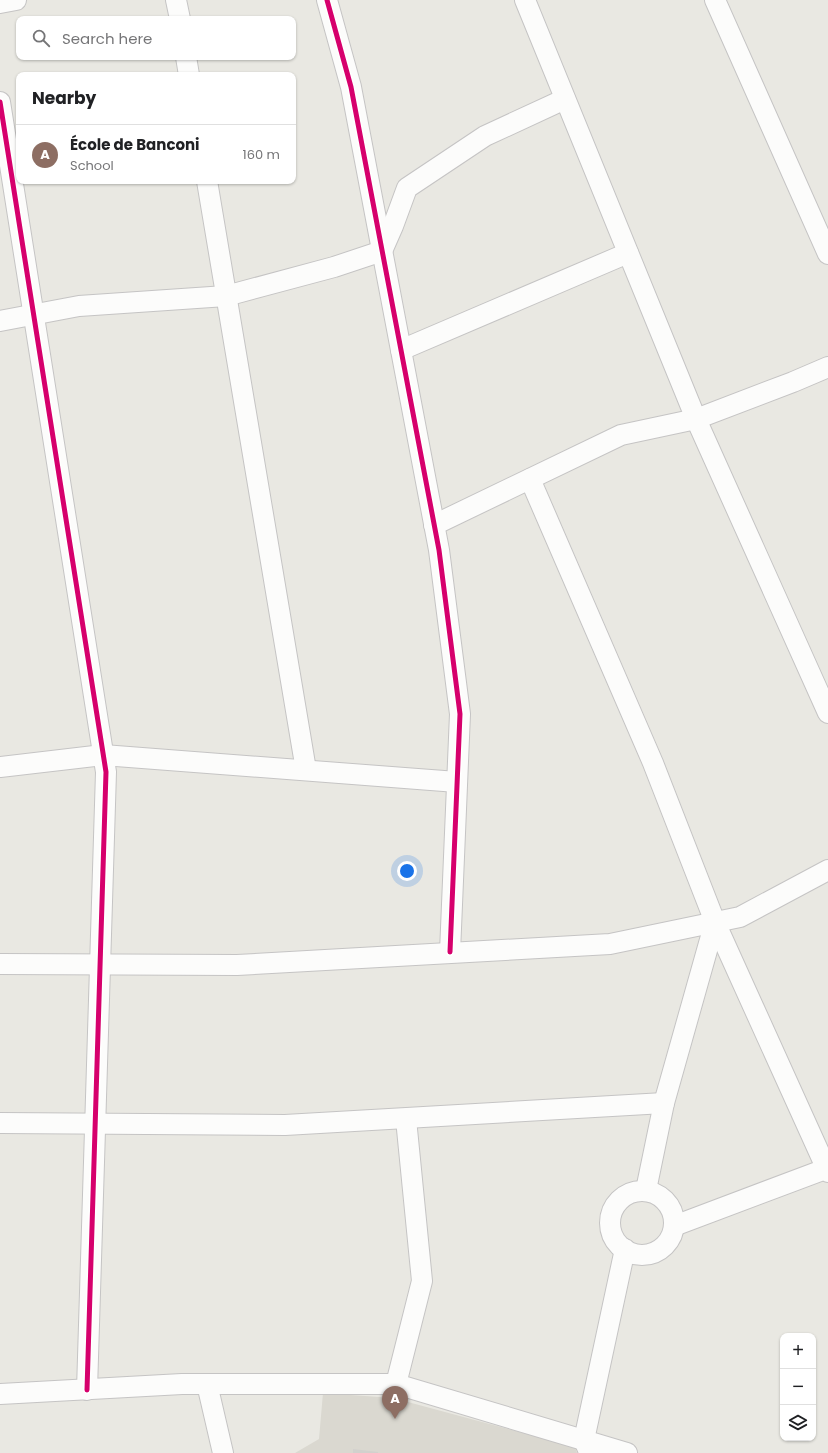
<!DOCTYPE html>
<html lang="en">
<head>
<meta charset="utf-8">
<style>
	:root { --surface:#fff; --page:#f6f6f6; --text:#202124; --muted:#757577; --line:#e0e0e0; --accent:#8b8c8e }
	body { margin:0; font-family:Poppins,sans-serif; background:var(--page); color:var(--text) }
	.controls { position:absolute; right:12px; bottom:12px; display:grid; overflow:hidden; border-radius:8px; box-shadow:0 1px 3px #0004 }
	.controls button { width:36px; height:36px; display:grid; place-items:center; padding:0; border:0; border-bottom:1px solid var(--line); background:var(--surface); color:var(--text); font:20px sans-serif }
	.you { position:absolute; left:407px; top:871px; width:14px; height:14px; margin:-10px; border:3px solid #fff; border-radius:50%; background:#1a73e8; box-shadow:0 0 0 6px #1a73e833 }
	.badge { display:grid; place-items:center; width:26px; height:26px; border-radius:50%; background:var(--accent); color:#fff; font-size:13px; font-weight:700 }
	.pin { position:absolute; translate:-50% -33px; filter:drop-shadow(0 1px 2px #0008) }
	.pin::after { content:''; position:absolute; top:21px; width:14px; height:12px; background:inherit; clip-path:polygon(0 0,100% 0,50% 100%) }
	.list { margin:0; padding:0; list-style:none }
	h2 { display:flex; justify-content:space-between; align-items:center; height:52px; margin:0; padding:0 16px; font-size:17px }
	h2 small { font-size:13px; font-weight:400; color:var(--muted) }
	.list li { display:grid; grid-template-columns:26px 1fr auto; gap:12px; align-items:center; box-sizing:border-box; height:60px; padding:0 16px; border-top:1px solid var(--line) }
	.list b { display:block; font-size:15px; white-space:nowrap }
	.list p { margin:0; font-size:13px; white-space:nowrap; color:var(--muted) }
	.list em { font-size:13px; font-style:normal; color:var(--muted) }
	.icon { flex:none; width:22px; height:22px; fill:none; stroke:currentColor; stroke-width:2; stroke-linecap:round; stroke-linejoin:round }
	.map { position:relative; flex:none; width:828px; height:1453px; overflow:hidden }
	.search { position:absolute; background:var(--surface); box-shadow:0 1px 3px #0004; left:16px; top:16px; width:280px; height:44px; display:flex; align-items:center; gap:10px; box-sizing:border-box; padding:0 14px; border-radius:8px; color:var(--muted); font-size:15px }
	.panel { position:absolute; background:var(--surface); box-shadow:0 1px 3px #0004; left:16px; top:72px; width:280px; height:112px; border-radius:8px }
	.map>svg:first-child { display:block }
	.education { fill:#dad8d0 }
	.building { fill:#d2d1cd }
	.lines { fill:none; stroke-linecap:round; stroke-linejoin:round }
	.minor-casing { stroke:#c5c4c4; stroke-width:22 }
	.minor { stroke:#fcfcfb; stroke-width:20 }
	.cycleway-casing { stroke:#fff; stroke-width:8 }
	.cycleway { stroke:#d6006c; stroke-width:5 }
</style>
</head>
<body>
<div class="map">
<svg width="828" height="1453" viewBox="0 0 828 1453">
	<rect width="100%" height="100%" fill="#e9e8e2"/>
	<path class="education" d="M 323,1393 L 393,1398 L 575,1447 L 577,1453 L 295,1453 L 319,1439 Z"/>
	<path class="building" d="M 353,1449 L 378,1452 L 378,1453 L 353,1453 Z"/>
	<g class="lines">
		<g class="minor-casing">
			<g id="minor">
				<path d="M 176,0 L 180,19"/>
				<path d="M 327,0 L 351,87 L 439,550 L 460,714 L 450,952"/>
				<path d="M 525,0 L 696,419 L 828,713"/>
				<path d="M 715,0 L 828,254"/>
				<path d="M 0,3 L 16,0"/>
				<path d="M 186,57 L 189,75"/>
				<path d="M 0,102 L 106,772 L 87,1390"/>
				<path d="M 207,181 L 306,770"/>
				<path d="M 0,321 L 79,306 L 226,296 L 334,267 L 382,251 L 393,226 L 407,188 L 485,136 L 565,99"/>
				<path d="M 401,350 L 628,253"/>
				<path d="M 530,479 L 653,763 L 715,922 L 664,1103 L 646,1190"/>
				<path d="M 434,525 L 621,435 L 696,419 L 793,382 L 828,367"/>
				<path d="M 0,767 L 103,755 L 457,782"/>
				<path d="M 715,922 L 828,1172"/>
				<path d="M 0,964 L 237,965 L 610,944 L 740,917 L 828,870"/>
				<path d="M 0,1123 L 285,1125 L 664,1103"/>
				<circle cx="642" cy="1223" r="32"/>
				<path d="M 674,1226 L 828,1168"/>
				<path d="M 207,1384 L 223,1453"/>
				<path d="M 396,1384 L 422,1281 L 406,1119"/>
				<path d="M 0,1394 L 182,1384 L 396,1384 L 627,1453"/>
				<path d="M 589,1452 L 584,1440 L 625,1249"/>
			</g>
		</g>
		<use href="#minor" class="minor"/>
		<g class="cycleway-casing">
			<g id="cycleway">
				<path d="M 327,0 L 351,87 L 439,550 L 460,714 L 450,952"/>
				<path d="M 0,102 L 106,772 L 87,1390"/>
			</g>
		</g>
		<use href="#cycleway" class="cycleway"/>
	</g>
</svg>
<div class="controls">
<button>+</button>
<button>−</button>
<button><svg class="icon" aria-label="layers" viewBox="0 0 24 24"><path d="M12 4l9 5-9 5-9-5zM3 14l9 5 9-5"/></svg></button>
</div>
<div class="you"></div>
<div class="pin badge" style="left:395px;top:1419px;background:#8d6e63">A</div>
<div class="search"><svg class="icon" aria-label="search" viewBox="0 0 24 24"><circle cx="10" cy="10" r="6"/><path d="M15 15l6 6"/></svg>Search here</div>
<section class="panel">
<h2>Nearby<small></small></h2>
<ul class="list">
<li><span class="badge" style="background:#8d6e63">A</span><div><b>École de Banconi</b><p>School</p></div><em>160 m</em></li>
</ul>
</section>
</div>
</body>
</html>
